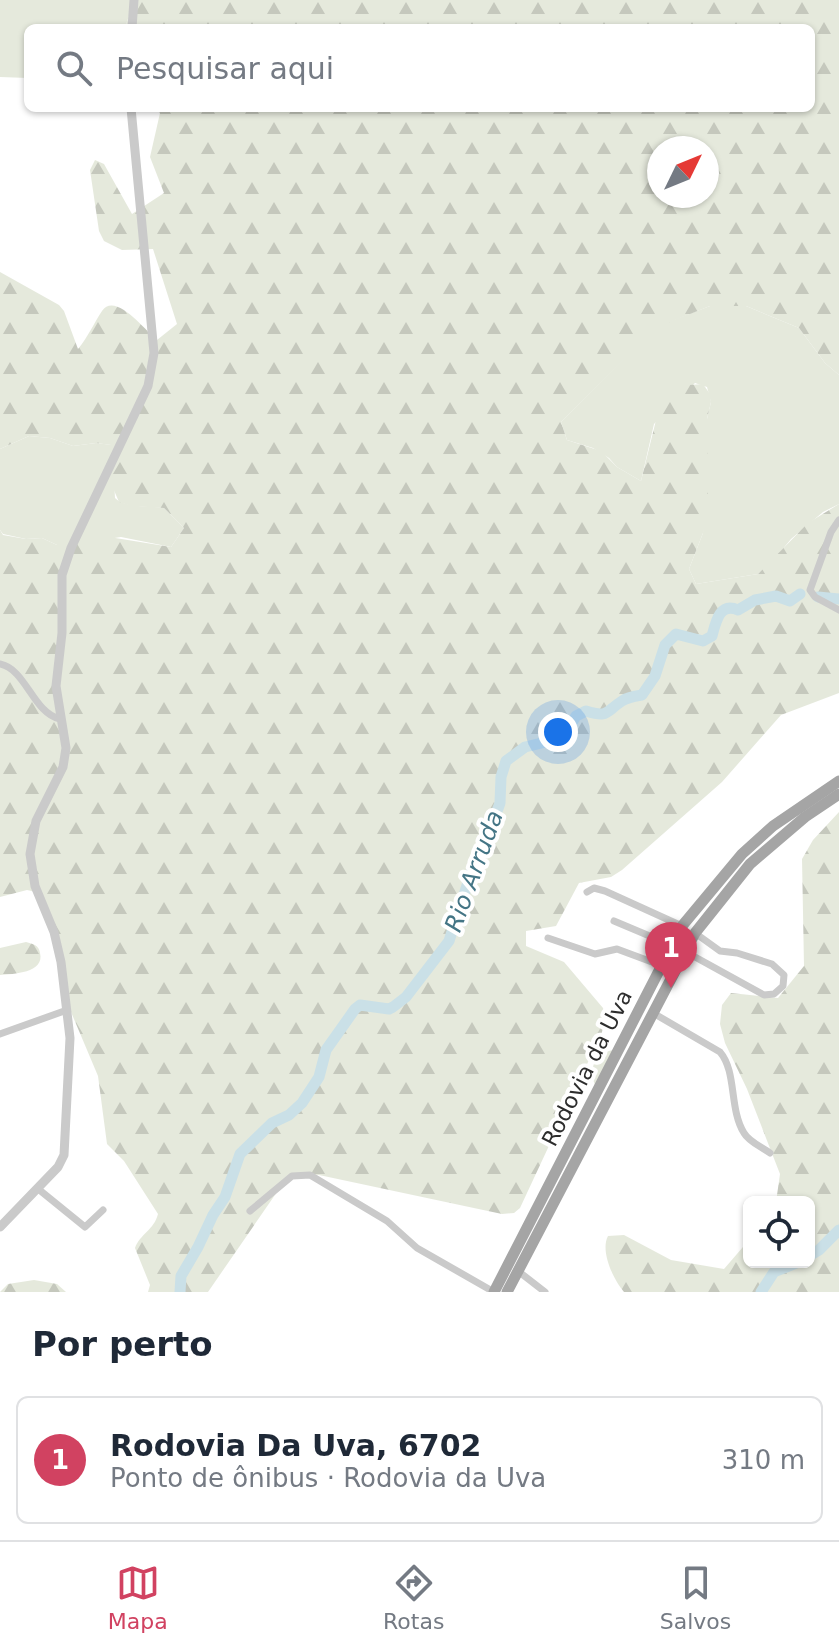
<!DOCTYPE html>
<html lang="pt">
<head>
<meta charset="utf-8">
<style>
	:root { --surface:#fff; --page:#f6f6f7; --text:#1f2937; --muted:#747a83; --line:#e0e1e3; --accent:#d14261 }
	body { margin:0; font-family:"DejaVu Sans",sans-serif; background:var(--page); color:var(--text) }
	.controls { position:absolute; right:24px; bottom:24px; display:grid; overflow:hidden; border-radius:12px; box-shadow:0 2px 6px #0004 }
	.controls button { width:72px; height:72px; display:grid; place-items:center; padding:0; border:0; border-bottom:2px solid var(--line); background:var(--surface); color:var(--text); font:40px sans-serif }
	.compass { position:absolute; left:647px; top:136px; width:72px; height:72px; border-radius:50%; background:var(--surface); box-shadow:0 2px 6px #0004; rotate:47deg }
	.you { position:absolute; left:558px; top:732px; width:28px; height:28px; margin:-20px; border:6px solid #fff; border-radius:50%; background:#1a73e8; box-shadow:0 0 0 12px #1a73e833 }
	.badge { display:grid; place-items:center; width:52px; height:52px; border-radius:50%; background:var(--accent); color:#fff; font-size:26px; font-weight:700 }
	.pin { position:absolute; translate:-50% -66px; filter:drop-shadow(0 2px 4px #0008) }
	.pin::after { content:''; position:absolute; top:42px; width:28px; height:24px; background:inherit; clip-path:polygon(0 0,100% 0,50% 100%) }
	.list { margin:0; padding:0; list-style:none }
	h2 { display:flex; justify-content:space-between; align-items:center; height:104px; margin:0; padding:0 32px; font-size:34px }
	h2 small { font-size:26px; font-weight:400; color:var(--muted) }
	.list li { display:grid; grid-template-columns:52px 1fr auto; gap:24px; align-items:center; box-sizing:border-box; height:128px; margin:0 16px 16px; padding:0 16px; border:2px solid var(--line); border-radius:12px }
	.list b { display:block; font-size:30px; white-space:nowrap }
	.list p { margin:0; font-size:26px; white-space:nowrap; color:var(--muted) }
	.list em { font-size:26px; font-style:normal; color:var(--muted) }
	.icon { flex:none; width:44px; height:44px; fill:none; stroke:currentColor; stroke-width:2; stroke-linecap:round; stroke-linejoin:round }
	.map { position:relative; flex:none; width:839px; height:1292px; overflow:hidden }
	.search { position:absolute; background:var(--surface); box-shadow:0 2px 6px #0004; left:24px; right:24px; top:24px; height:88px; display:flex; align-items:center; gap:20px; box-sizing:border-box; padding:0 28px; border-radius:12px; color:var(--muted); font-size:30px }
	.sheet { height:248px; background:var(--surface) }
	nav { display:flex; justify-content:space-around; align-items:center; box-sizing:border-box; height:112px; border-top:2px solid var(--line); background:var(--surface); font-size:22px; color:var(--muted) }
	nav a { display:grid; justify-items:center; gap:4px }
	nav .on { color:var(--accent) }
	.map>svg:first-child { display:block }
	.green { fill:#e5e9dc }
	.forest { fill:url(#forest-firs); fill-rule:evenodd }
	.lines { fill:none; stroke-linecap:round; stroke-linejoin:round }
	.river { stroke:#cae0e7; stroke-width:11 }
	.minor { stroke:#cacaca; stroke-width:7 }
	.tertiary { stroke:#cacaca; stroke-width:9 }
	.primary { stroke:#a5a5a5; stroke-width:11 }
	.labels { text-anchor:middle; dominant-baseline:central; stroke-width:8; stroke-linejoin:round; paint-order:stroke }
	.street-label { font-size:22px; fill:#2d2d2d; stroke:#fff }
	.water-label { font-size:24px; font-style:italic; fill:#447585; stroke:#fff }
</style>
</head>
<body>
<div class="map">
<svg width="839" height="1292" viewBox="0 0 839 1292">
	<defs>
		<pattern id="forest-firs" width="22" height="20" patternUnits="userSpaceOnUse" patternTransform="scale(2)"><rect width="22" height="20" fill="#e5e9dc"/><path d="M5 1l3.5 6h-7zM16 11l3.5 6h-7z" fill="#c5c8bd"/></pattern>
	</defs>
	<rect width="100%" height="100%" fill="#fff"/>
	<g class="green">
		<path d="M 0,0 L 134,0 L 125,28 L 28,28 L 28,78 L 0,77 Z"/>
		<path d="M 710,306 L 746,306 L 799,328 L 825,363 L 839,375 L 839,504 L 823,512 L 791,539 L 773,561 L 758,574 L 696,584 L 689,569 L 703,533 L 707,419 L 711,402 L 707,387 L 695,383 L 654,424 L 641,481 L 617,467 L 609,458 L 593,448 L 567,440 L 561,422 L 655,327 Z"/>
		<path d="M 29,436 L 50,438 L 73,446 L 96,443 L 112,445 L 115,498 C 127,509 148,505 164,508 L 184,528 L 171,547 L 121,537 L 69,545 L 57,545 L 42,538 L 26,539 L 3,534 L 0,530 L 0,449 Z"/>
		<path d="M 613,1050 L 595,1085 C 588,1068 595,1053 613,1050 Z"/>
	</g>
	<g class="forest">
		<path d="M 134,0 L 839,0 L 839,375 L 825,363 L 799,328 L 746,306 L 710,306 L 655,328 L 561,422 L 567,440 L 601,451 L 617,467 L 641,481 L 657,416 L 673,396 L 689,385 L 703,384 L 710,394 L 711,402 L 707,419 L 708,512 L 703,533 L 689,569 L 696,584 L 758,574 L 808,523 L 839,504 L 839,693 L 781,715 L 722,782 L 622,870 L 611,877 L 579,883 L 556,926 L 526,931 L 526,946 L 564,962 L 603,1008 L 605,1016 L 602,1032 L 520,1208 L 514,1213 L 502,1214 L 319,1175 L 297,1174 L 277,1192 L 208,1292 L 148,1292 L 150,1285 L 135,1248 C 140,1234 154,1230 158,1214 L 124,1161 L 107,1144 L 98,1076 L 71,1012 L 59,946 L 36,892 L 27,890 L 0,897 L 0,530 L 3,535 L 26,539 L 42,538 L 57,545 L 69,545 L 87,538 L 103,536 L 171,547 L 184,528 L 164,508 L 131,506 L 119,502 L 113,488 L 111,445 L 96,443 L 73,446 L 50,438 L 29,436 L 0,449 L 0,272 L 59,305 L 64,311 L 78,349 C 88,337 94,323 102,311 C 115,291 145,330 157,340 L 177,324 L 153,249 L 122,250 L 104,241 L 99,231 L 90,170 L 95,160 L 104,164 L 132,214 L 164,193 L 150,157 L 160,113 L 156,108 L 811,108 L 811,28 L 125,28 ZM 659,148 L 707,148 L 707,196 L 659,196 Z"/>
		<path d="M 839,812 L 839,1292 L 624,1292 C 613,1279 600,1251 608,1236 L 624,1235 L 671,1260 L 724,1269 L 749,1240 L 749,1262 L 809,1262 L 809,1202 L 776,1202 L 780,1174 L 747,1089 L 725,1043 L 720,1024 L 722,1005 L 731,993 L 778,998 L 804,966 L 802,859 L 813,840 Z"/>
		<path d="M 26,942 C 33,944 39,945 40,953 C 45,973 13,974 0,975 L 0,948 Z"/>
		<path d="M 34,1280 L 57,1284 L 66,1292 L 0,1292 L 8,1284 Z"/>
	</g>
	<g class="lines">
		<g class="river">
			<path d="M 818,597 L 839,599"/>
			<path d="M 809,1256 L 819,1250 L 839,1230"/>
			<path d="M 180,1292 L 181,1276 L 198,1247 L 213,1215 L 225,1197 L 240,1154 L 272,1123 L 289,1115 L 302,1103 L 319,1077 L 326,1050 L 355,1009 L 360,1005 L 389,1009 L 393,1007 L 406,997 L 449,941 L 475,861 L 486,841 L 500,803 L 501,777 L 506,761 L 525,747 L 550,741 L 566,732 L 576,716 L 586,711 C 609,718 605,712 622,701 C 628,697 636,696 642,695 L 655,676 L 665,645 L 676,634 L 703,641 L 712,636 C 716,621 720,602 738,610 L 755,600 L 776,596 L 790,601 L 800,594"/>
			<path d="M 761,1292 L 774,1272 L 799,1262"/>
		</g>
		<g class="minor">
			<path d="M 839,520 L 831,532 L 810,590 L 815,597 L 839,610"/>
			<path d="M 0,664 C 26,669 33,713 60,719"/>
			<path d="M 587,892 L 594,888 L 605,891 L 682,926"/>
			<path d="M 614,921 L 671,945"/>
			<path d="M 548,938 L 595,954 L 617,949 L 660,965"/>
			<path d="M 686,952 L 764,995 L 774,994 L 783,986 L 784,975 L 772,964 L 737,953 L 720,951 L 695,933"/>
			<path d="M 653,1013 L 720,1052 C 737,1072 729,1109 744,1133 C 749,1142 762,1147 770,1153"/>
			<path d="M 0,1034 L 67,1010"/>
			<path d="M 37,1188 L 85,1227 L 103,1210"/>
			<path d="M 250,1211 L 292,1176 L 310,1175 L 387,1221 L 417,1248 L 494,1292"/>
			<path d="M 518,1271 L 545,1292"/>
		</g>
		<g class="tertiary">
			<path d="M 132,28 L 134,0"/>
			<path d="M 0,1227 L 58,1167 L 64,1155 L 70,1038 L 61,962 L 54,932 L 35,886 L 30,854 L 36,821 L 63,767 L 66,748 L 56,686 L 62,633 L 62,575 L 71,548 L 148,386 L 154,353 L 131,108"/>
		</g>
		<g class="primary">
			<path d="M 494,1292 L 682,926 L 742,854 L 773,826 L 839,781"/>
			<path d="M 507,1292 L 695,933 L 750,864 L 805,817 L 839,794"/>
		</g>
	</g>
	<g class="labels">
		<g class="street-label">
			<text transform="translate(587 1068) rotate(-63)">Rodovia da Uva</text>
		</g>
		<g class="water-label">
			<text transform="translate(474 871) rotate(-70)">Rio Arruda</text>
		</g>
	</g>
</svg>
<div class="controls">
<button><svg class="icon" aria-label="locate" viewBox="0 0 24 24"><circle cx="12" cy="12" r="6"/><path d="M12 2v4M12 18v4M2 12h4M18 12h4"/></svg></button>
</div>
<svg class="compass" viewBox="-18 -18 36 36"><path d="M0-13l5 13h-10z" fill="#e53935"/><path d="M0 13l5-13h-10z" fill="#747a83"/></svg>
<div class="you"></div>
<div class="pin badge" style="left:671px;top:988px">1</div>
<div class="search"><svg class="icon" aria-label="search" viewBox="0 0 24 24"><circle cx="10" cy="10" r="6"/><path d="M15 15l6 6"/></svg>Pesquisar aqui</div>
</div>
<section class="sheet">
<h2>Por perto<small></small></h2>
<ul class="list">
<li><span class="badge">1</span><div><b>Rodovia Da Uva, 6702</b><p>Ponto de ônibus · Rodovia da Uva</p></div><em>310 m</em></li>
</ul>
</section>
<nav>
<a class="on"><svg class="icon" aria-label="map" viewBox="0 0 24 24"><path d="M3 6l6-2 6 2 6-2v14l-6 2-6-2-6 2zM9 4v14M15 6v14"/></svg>Mapa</a>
<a><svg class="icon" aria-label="directions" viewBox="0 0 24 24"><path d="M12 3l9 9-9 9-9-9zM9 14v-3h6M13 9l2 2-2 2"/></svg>Rotas</a>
<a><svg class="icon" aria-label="saved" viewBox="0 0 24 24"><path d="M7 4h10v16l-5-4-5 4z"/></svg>Salvos</a>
</nav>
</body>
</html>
